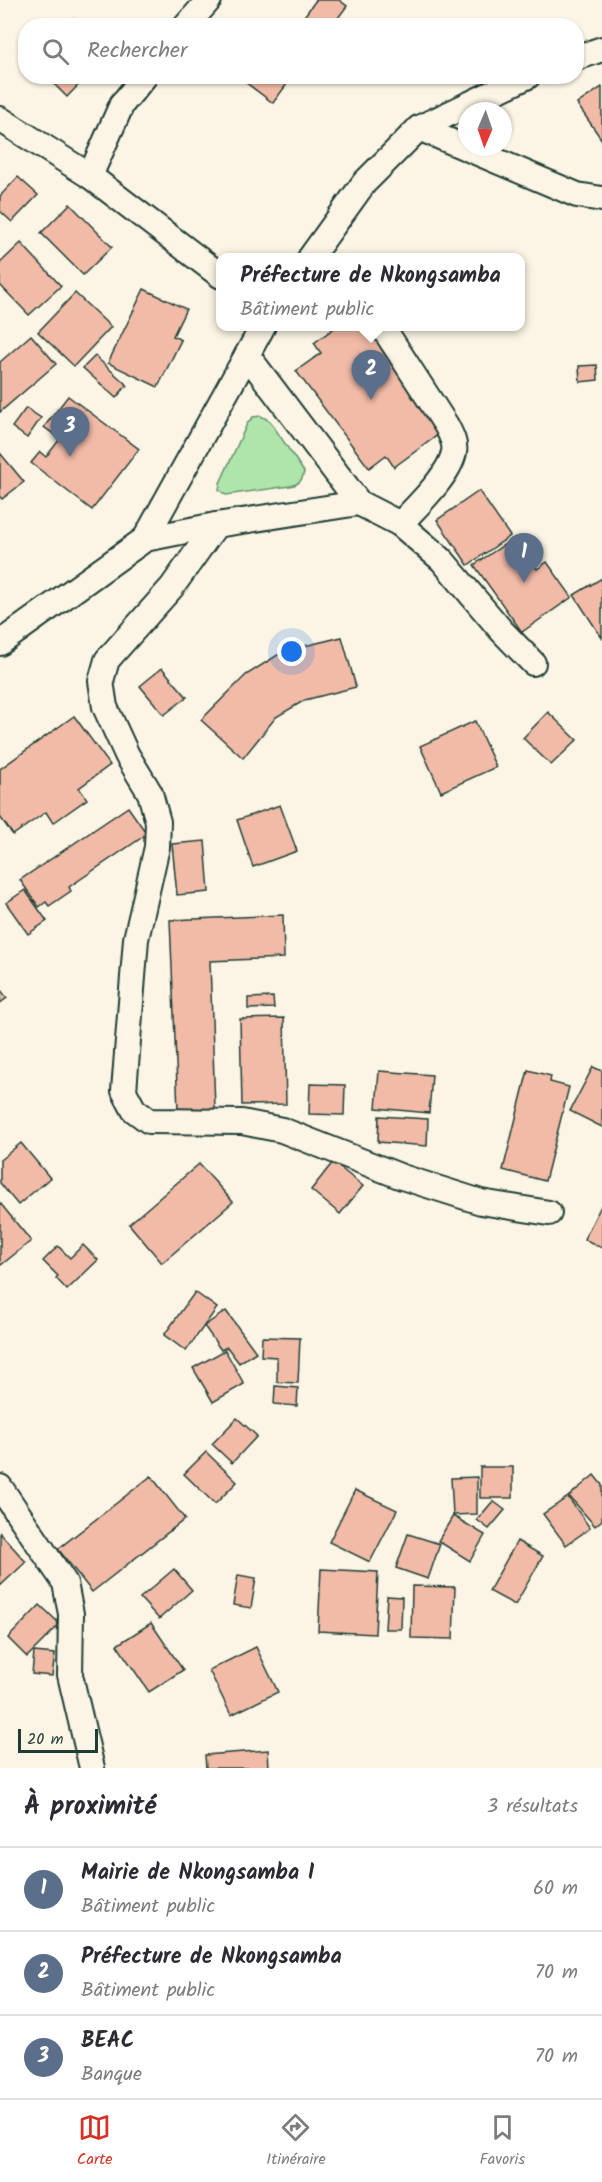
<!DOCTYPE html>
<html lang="fr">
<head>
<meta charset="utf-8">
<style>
	:root { --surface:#fff; --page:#f7f7f7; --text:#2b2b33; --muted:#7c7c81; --line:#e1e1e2; --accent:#d93025 }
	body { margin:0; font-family:Kalam,sans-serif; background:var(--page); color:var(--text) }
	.compass { position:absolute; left:458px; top:102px; width:54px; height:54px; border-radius:50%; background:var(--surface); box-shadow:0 2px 4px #0004; rotate:182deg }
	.scale { position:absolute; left:18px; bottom:15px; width:80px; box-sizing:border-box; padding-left:6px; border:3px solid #1f3d34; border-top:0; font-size:16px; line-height:21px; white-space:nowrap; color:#1f3d34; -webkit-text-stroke:4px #fcf5e5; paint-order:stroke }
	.you { position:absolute; left:292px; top:652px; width:21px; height:21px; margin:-15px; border:4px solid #fff; border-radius:50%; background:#1a73e8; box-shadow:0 0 0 9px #1a73e833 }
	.badge { display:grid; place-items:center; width:39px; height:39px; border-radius:50%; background:var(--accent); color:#fff; font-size:20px; font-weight:700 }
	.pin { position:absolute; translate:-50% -50px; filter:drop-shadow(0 2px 3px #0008) }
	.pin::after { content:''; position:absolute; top:32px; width:21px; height:18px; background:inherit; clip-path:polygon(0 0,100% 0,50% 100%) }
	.popup { position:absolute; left:216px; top:253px; width:309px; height:78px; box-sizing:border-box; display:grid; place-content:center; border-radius:12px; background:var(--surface); filter:drop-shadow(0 2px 4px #0005); font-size:20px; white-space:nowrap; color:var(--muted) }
	.popup b { font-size:22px; color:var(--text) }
	.popup::after { content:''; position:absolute; left:50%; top:100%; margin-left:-12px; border:12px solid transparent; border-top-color:var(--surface) }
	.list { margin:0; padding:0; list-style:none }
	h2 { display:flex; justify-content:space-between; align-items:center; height:78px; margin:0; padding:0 24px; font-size:26px }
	h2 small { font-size:20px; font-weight:400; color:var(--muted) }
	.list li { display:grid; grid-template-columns:39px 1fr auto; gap:18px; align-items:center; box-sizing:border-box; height:84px; padding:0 24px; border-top:2px solid var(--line) }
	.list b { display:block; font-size:22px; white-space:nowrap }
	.list p { margin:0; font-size:20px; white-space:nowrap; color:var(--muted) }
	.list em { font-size:20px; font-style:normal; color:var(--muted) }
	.icon { flex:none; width:33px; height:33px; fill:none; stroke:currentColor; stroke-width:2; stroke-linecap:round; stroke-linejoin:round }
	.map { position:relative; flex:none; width:602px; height:1768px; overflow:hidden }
	.search { position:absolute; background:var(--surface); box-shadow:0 2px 4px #0004; left:18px; right:18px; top:18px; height:66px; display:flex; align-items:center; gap:15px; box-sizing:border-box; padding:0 21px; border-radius:24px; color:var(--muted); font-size:22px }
	.sheet { height:330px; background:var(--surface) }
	nav { display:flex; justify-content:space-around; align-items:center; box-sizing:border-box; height:84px; border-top:2px solid var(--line); background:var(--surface); font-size:16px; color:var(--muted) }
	nav a { display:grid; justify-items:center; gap:3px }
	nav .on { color:var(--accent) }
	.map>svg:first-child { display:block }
	.green { fill:#ade5aa; stroke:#66916f; stroke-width:1.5 }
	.building { fill:#f2bba7; stroke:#1f3d34; stroke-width:1.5 }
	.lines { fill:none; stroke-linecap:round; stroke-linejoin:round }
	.minor-casing { stroke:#1f3d34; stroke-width:28 }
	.minor { stroke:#fcf5e5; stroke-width:24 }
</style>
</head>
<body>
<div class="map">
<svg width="602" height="1768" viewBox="0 0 602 1768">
	<rect width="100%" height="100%" fill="#fcf5e5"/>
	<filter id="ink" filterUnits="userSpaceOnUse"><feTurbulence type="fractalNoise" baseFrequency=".0167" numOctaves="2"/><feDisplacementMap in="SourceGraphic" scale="12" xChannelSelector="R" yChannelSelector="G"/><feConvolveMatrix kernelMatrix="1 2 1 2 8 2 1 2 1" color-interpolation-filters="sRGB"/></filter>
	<g filter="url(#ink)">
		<path class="green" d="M 261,416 L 270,421 L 304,472 C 302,481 299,484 290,486 L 226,495 L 219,490 L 220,483 L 247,424 L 253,417 Z"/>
		<g class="building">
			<path d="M 316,0 L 339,0 L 347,6 L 332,26 L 297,26 Z"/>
			<path d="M 73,18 L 81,26 L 65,26 Z"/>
			<path d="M 245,18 L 254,26 L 239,26 Z"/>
			<path d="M 46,76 L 87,76 L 67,97 Z"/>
			<path d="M 237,76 L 285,76 L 290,80 L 273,103 Z"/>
			<path d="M 602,87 L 602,140 L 577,104 Z"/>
			<path d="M 18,177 L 38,195 L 12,222 L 0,211 L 0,196 Z"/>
			<path d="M 70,204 L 112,247 L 83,275 L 41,233 Z"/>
			<path d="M 21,243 L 61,286 L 29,315 L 0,285 L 0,263 Z"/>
			<path d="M 144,289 L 186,309 L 173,336 L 181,340 L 158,387 L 108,363 Z"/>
			<path d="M 75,293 L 111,327 L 74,366 L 38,332 Z"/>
			<path d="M 337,326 L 369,326 L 446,429 L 394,467 L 386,455 L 369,468 L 296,371 L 321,353 L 314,343 Z"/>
			<path d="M 31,335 L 56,364 L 0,412 L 0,362 Z"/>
			<path d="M 95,356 L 127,385 L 116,398 L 83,368 Z"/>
			<path d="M 597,365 L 598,380 L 580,382 L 579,366 Z"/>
			<path d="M 68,396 L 139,449 L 92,510 L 31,463 L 40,452 L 46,457 L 60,439 L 44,427 Z"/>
			<path d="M 26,408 L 41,418 L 27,438 L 12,427 Z"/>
			<path d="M 0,453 L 24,482 L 2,499 L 0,497 Z"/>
			<path d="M 479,491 L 510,536 L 468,565 L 437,520 Z"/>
			<path d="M 514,538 L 537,569 L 547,562 L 572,597 L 522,632 L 474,565 Z"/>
			<path d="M 602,578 L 602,638 L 574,595 Z"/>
			<path d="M 342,637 L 356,687 L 305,700 L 276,717 L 243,758 L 201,720 L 246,675 L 284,651 Z"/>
			<path d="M 162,668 L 187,697 L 164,715 L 140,686 Z"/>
			<path d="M 548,712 L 577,740 L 551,765 L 523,738 Z"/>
			<path d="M 74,716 L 110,765 L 79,788 L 87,799 L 53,823 L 46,812 L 13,835 L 0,817 L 0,769 Z"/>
			<path d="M 475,721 L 496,767 L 441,792 L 420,746 Z"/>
			<path d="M 280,805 L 297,851 L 253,867 L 237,820 Z"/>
			<path d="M 128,807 L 147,834 L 69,887 L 71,891 L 49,906 L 46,902 L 39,907 L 20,880 Z"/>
			<path d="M 205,841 L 209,892 L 177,895 L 172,844 Z"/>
			<path d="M 25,890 L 47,921 L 28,934 L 6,903 Z"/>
			<path d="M 283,915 L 284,958 L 210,961 L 215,1109 L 178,1110 L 170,920 Z"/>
			<path d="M 0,989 L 7,998 L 0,1003 Z"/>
			<path d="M 273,997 L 274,1008 L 248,1009 L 248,998 Z"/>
			<path d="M 284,1018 L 286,1104 L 242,1105 L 240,1019 Z"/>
			<path d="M 593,1067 L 602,1071 L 602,1127 L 570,1111 Z"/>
			<path d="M 528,1070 L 551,1076 L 550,1082 L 569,1087 L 545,1181 L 503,1170 Z"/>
			<path d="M 379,1071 L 432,1075 L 429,1113 L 376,1108 Z"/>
			<path d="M 310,1084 L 345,1085 L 344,1115 L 309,1114 Z"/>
			<path d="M 379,1116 L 428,1119 L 427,1146 L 378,1142 Z"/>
			<path d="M 21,1143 L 50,1178 L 18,1205 L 0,1183 L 0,1160 Z"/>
			<path d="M 333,1162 L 363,1186 L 340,1214 L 311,1190 Z"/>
			<path d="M 199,1164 L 233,1202 L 162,1263 L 129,1224 Z"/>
			<path d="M 0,1203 L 31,1241 L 1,1265 L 0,1264 Z"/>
			<path d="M 602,1204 L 602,1248 L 584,1239 Z"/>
			<path d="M 83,1245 L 98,1260 L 67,1290 L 56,1278 L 58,1276 L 43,1261 L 58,1246 L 70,1258 Z"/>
			<path d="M 195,1292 L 217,1308 L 186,1351 L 164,1335 Z"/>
			<path d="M 226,1311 L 256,1352 L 239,1363 L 227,1347 L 221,1350 L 204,1326 Z"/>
			<path d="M 262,1337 L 300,1338 L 298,1383 L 277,1382 L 277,1357 L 261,1356 Z"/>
			<path d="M 225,1350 L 244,1384 L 213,1402 L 193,1368 Z"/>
			<path d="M 275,1386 L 298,1388 L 297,1406 L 274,1404 Z"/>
			<path d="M 237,1418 L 257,1436 L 232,1463 L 212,1444 Z"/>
			<path d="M 206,1452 L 237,1482 L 215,1504 L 184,1474 Z"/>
			<rect x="480" y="1467" width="33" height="31"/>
			<path d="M 594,1475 L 602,1485 L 602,1520 L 595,1526 L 569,1496 Z"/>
			<path d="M 151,1476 L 185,1519 L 92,1592 L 58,1549 Z"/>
			<path d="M 477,1477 L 477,1514 L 453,1515 L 451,1478 Z"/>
			<path d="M 355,1490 L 397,1510 L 370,1562 L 329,1542 Z"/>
			<path d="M 568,1497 L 590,1528 L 566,1545 L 543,1514 Z"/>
			<path d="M 493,1501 L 505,1510 L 489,1529 L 477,1520 Z"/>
			<path d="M 453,1516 L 485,1535 L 470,1561 L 438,1541 Z"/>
			<path d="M 0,1533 L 26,1562 L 0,1586 Z"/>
			<path d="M 408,1534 L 440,1544 L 428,1579 L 396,1568 Z"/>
			<path d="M 517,1541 L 543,1556 L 515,1605 L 489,1591 Z"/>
			<path d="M 174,1569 L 192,1590 L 159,1619 L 140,1598 Z"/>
			<path d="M 321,1569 L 378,1572 L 375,1634 L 318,1631 Z"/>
			<path d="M 238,1575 L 256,1578 L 251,1608 L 233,1605 Z"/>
			<path d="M 412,1586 L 455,1587 L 453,1639 L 411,1638 Z"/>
			<path d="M 387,1596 L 402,1597 L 401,1629 L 385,1629 Z"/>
			<path d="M 40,1605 L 60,1624 L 27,1657 L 8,1638 Z"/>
			<path d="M 151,1623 L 183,1670 L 149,1692 L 117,1645 Z"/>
			<path d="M 256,1647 L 278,1692 L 231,1715 L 209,1670 Z"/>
			<path d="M 34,1652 L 55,1654 L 52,1676 L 32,1674 Z"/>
			<path d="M 268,1750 L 269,1768 L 206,1768 L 205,1755 Z"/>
		</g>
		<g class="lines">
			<g class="minor-casing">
				<g id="minor">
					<path d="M 186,26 L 209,0"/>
					<path d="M 576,58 L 602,49"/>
					<path d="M 0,119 L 90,176 L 221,276"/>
					<path d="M 419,128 L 577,195 L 602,199"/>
					<path d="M 90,176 L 122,104 L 145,76"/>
					<path d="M 310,258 L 364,183 L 419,128 L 528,76"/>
					<path d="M 382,326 L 446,425 C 450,433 456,443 454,452 C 450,475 416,507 400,524"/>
					<path d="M 247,355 L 359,503 L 400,524 L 442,560 L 501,630 L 533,663"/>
					<path d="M 216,525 L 172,587 L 107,660 L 101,681 L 105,707 L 127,755 L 150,793 L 158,822 L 157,847 L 136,939 L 124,1091 L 134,1110 L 149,1121 L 242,1122 L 282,1130 L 402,1177 L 481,1202 L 549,1213"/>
					<path d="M 145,539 L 263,326"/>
					<path d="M 0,643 L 145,539 L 216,525 L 359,503"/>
					<path d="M 0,1487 L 65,1583 L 71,1614 L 70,1675 L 92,1768"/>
				</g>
			</g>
			<use href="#minor" class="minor"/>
		</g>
	</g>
</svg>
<svg class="compass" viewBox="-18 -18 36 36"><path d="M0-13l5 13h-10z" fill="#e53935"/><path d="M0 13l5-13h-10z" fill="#7c7c81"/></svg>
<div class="scale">20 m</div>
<div class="you"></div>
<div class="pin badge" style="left:524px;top:583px;background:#5c6f8a">1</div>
<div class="pin badge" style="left:371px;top:400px;background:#5c6f8a">2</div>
<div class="popup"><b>Préfecture de Nkongsamba</b>Bâtiment public</div>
<div class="pin badge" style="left:70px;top:457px;background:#5c6f8a">3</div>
<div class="search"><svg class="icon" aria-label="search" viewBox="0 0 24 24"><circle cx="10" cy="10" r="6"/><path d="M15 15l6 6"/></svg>Rechercher</div>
</div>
<section class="sheet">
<h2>À proximité<small>3 résultats</small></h2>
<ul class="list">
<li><span class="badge" style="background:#5c6f8a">1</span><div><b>Mairie de Nkongsamba I</b><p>Bâtiment public</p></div><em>60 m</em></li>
<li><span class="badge" style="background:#5c6f8a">2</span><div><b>Préfecture de Nkongsamba</b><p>Bâtiment public</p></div><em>70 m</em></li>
<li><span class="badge" style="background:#5c6f8a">3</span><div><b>BEAC</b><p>Banque</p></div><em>70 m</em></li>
</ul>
</section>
<nav>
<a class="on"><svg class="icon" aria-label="map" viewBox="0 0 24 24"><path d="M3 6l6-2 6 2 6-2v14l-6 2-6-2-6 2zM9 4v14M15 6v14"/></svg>Carte</a>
<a><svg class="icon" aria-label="directions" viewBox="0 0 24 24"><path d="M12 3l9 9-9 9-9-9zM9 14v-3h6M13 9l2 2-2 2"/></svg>Itinéraire</a>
<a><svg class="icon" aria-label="saved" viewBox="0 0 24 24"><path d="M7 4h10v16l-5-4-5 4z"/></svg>Favoris</a>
</nav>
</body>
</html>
